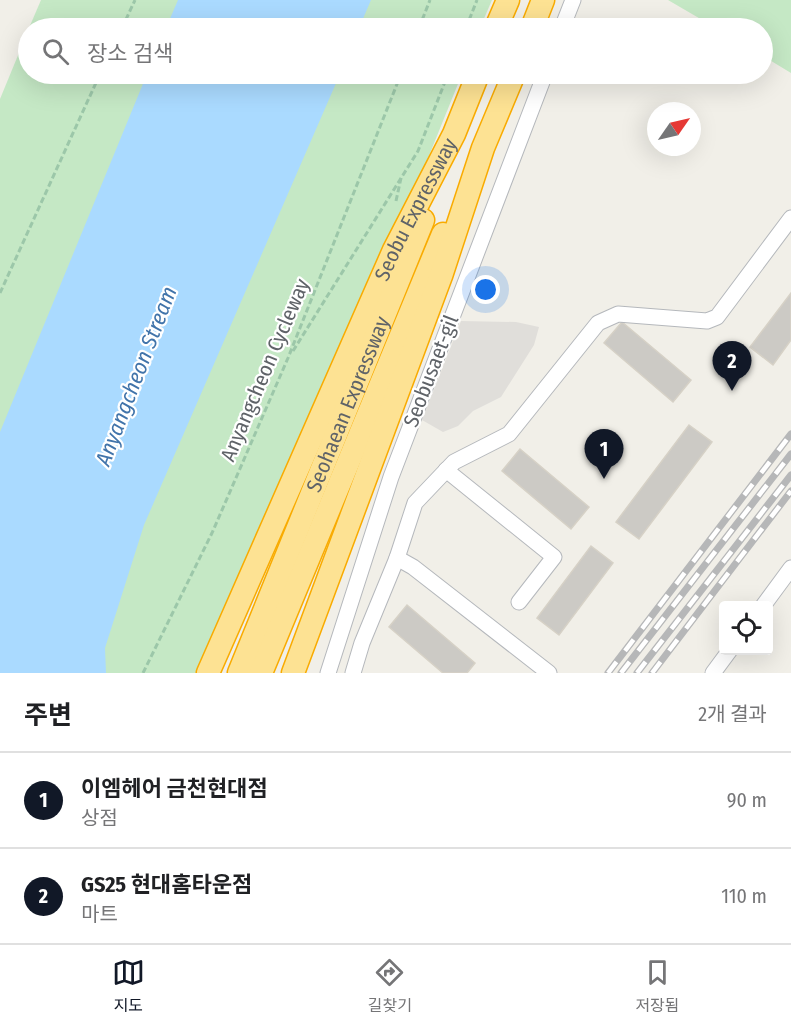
<!DOCTYPE html>
<html lang="ko">
<head>
<meta charset="utf-8">
<style>
	:root { --surface:#fff; --page:#f6f6f6; --text:#202124; --muted:#757577; --line:#e0e0e0; --accent:#111827 }
	body { margin:0; font-family:"Fira Sans Condensed","Noto Sans KR",sans-serif; background:var(--page); color:var(--text) }
	.controls { position:absolute; right:18px; bottom:18px; display:grid; overflow:hidden; border-radius:6px; box-shadow:0 6px 24px #0002 }
	.controls button { width:54px; height:54px; display:grid; place-items:center; padding:0; border:0; border-bottom:2px solid var(--line); background:var(--surface); color:var(--text); font:30px sans-serif }
	.compass { position:absolute; left:647px; top:102px; width:54px; height:54px; border-radius:50%; background:var(--surface); box-shadow:0 6px 24px #0002; rotate:56deg }
	.you { position:absolute; left:486px; top:290px; width:21px; height:21px; margin:-15px; border:4px solid #fff; border-radius:50%; background:#1a73e8; box-shadow:0 0 0 9px #1a73e833 }
	.badge { display:grid; place-items:center; width:39px; height:39px; border-radius:50%; background:var(--accent); color:#fff; font-size:20px; font-weight:700 }
	.pin { position:absolute; translate:-50% -50px; filter:drop-shadow(0 2px 3px #0008) }
	.pin::after { content:''; position:absolute; top:32px; width:21px; height:18px; background:inherit; clip-path:polygon(0 0,100% 0,50% 100%) }
	.list { margin:0; padding:0; list-style:none }
	h2 { display:flex; justify-content:space-between; align-items:center; height:78px; margin:0; padding:0 24px; font-size:26px }
	h2 small { font-size:20px; font-weight:400; color:var(--muted) }
	.list li { display:grid; grid-template-columns:39px 1fr auto; gap:18px; align-items:center; box-sizing:border-box; height:96px; padding:0 24px; border-top:2px solid var(--line) }
	.list b { display:block; font-size:22px; white-space:nowrap }
	.list p { margin:0; font-size:20px; white-space:nowrap; color:var(--muted) }
	.list em { font-size:20px; font-style:normal; color:var(--muted) }
	.icon { flex:none; width:33px; height:33px; fill:none; stroke:currentColor; stroke-width:2; stroke-linecap:round; stroke-linejoin:round }
	.map { position:relative; flex:none; width:791px; height:673px; overflow:hidden }
	.search { position:absolute; background:var(--surface); box-shadow:0 6px 24px #0002; left:18px; right:18px; top:18px; height:66px; display:flex; align-items:center; gap:15px; box-sizing:border-box; padding:0 21px; border-radius:33px; color:var(--muted); font-size:22px }
	.sheet { height:270px; background:var(--surface) }
	nav { display:flex; justify-content:space-around; align-items:center; box-sizing:border-box; height:84px; border-top:2px solid var(--line); background:var(--surface); font-size:16px; color:var(--muted) }
	nav a { display:grid; justify-items:center; gap:3px }
	nav .on { color:var(--accent) }
	.map>svg:first-child { display:block }
	.industrial { fill:#e0deda }
	.green { fill:#c5e8c5 }
	.water { fill:#aadaff }
	.building { fill:#cccac5; stroke:#d6d1c6; stroke-width:1.5 }
	.lines { fill:none; stroke-linecap:round; stroke-linejoin:round }
	.minor-casing { stroke:#b5b8bc; stroke-width:17 }
	.highway-casing { stroke:#f9ab00; stroke-width:25 }
	.path { stroke:#9cc7a9; stroke-width:3; stroke-dasharray:6 3; stroke-linecap:butt }
	.minor { stroke:#fff; stroke-width:15 }
	.highway { stroke:#fde293; stroke-width:22 }
	.rail-casing { stroke:#b6b7b8; stroke-width:7 }
	.rail { stroke:#fff; stroke-width:4.5; stroke-dasharray:14; stroke-linecap:butt }
	.labels { text-anchor:middle; dominant-baseline:central; stroke-width:4.5; stroke-linejoin:round; paint-order:stroke }
	.street-label { font-size:21px; fill:#5f6368; stroke:#fff }
	.water-label { font-size:22px; font-style:italic; fill:#4174aa; stroke:#fff }
</style>
</head>
<body>
<div class="map">
<svg width="791" height="673" viewBox="0 0 791 673">
	<rect width="100%" height="100%" fill="#f1efe8"/>
	<path class="industrial" d="M 461,321 L 516,322 L 539,327 L 534,345 L 501,397 L 473,411 L 458,426 L 443,432 L 422,420 Z"/>
	<g class="green">
		<path d="M 41,0 L 492,0 L 480,28 L 29,28 Z"/>
		<path d="M 668,0 L 791,0 L 791,73 L 763,56 L 762,28 L 716,28 Z"/>
		<path d="M 28,31 L 28,74 L 462,74 L 426,163 L 198,673 L 0,673 L 0,99 Z"/>
	</g>
	<g class="water">
		<path d="M 178,0 L 371,0 L 359,28 L 166,28 Z"/>
		<path d="M 147,74 L 340,74 L 144,525 L 105,648 L 106,673 L 0,673 L 0,432 Z"/>
	</g>
	<g class="building">
		<path d="M 791,293 L 791,340 L 773,365 L 750,347 Z"/>
		<path d="M 622,322 L 691,380 L 673,402 L 604,343 Z"/>
		<path d="M 689,425 L 712,442 L 639,539 L 616,522 Z"/>
		<path d="M 520,449 L 589,507 L 571,529 L 502,471 Z"/>
		<path d="M 591,546 L 613,563 L 559,635 L 537,618 Z"/>
		<path d="M 407,605 L 475,663 L 467,673 L 443,673 L 389,627 Z"/>
	</g>
	<g class="lines">
		<g class="minor-casing">
			<g id="minor">
				<path d="M 562,28 L 573,0"/>
				<path d="M 446,470 L 554,557 L 519,602"/>
				<path d="M 397,558 L 413,567 L 549,673"/>
				<path d="M 763,606 L 791,568"/>
				<path d="M 328,673 L 391,477 L 545,74"/>
				<path d="M 353,673 L 362,643 L 397,558 L 415,503 L 454,462 L 509,434 L 598,323 L 618,314 L 707,321 L 717,317 L 791,218"/>
				<path d="M 713,673 L 730,650"/>
			</g>
		</g>
		<g class="highway-casing">
			<g id="highway">
				<path d="M 496,28 L 508,0"/>
				<path d="M 532,28 L 543,0"/>
				<path id="s1" d="M 208,673 L 394,250 L 454,134 L 478,74"/>
				<path id="s2" d="M 239,673 L 423,220"/>
				<path d="M 261,673 L 443,234"/>
				<path d="M 293,673 L 441,276 L 483,148 L 514,74"/>
			</g>
		</g>
		<g class="path">
			<path d="M 122,28 L 135,0"/>
			<path d="M 419,28 L 430,0"/>
			<path d="M 466,28 L 477,0"/>
			<path d="M 396,201 L 401,178"/>
			<path d="M 0,293 L 100,74"/>
			<path d="M 293,351 L 418,151 L 448,74"/>
			<path d="M 143,673 L 212,533 L 288,358 L 401,74"/>
		</g>
		<use href="#minor" class="minor"/>
		<use href="#highway" class="highway"/>
		<g class="rail-casing">
			<g id="rail">
				<path d="M 608,673 L 791,434"/>
				<path d="M 621,673 L 791,454"/>
				<path d="M 637,673 L 791,475"/>
				<path d="M 652,673 L 791,491"/>
			</g>
		</g>
		<use href="#rail" class="rail"/>
	</g>
	<g class="labels">
		<g class="street-label">
			<text stroke="none"><textPath href="#s1" startOffset="508">Seobu Expressway</textPath></text>
			<text transform="translate(265 370) rotate(-67)">Anyangcheon Cycleway</text>
			<text transform="translate(431 371) rotate(-69)">Seobusaet-gil</text>
			<text stroke="none"><textPath href="#s2" startOffset="290">Seohaean Expressway</textPath></text>
		</g>
		<g class="water-label">
			<text transform="translate(136 376) rotate(-69)">Anyangcheon Stream</text>
		</g>
	</g>
</svg>
<div class="controls">
<button><svg class="icon" aria-label="locate" viewBox="0 0 24 24"><circle cx="12" cy="12" r="6"/><path d="M12 2v4M12 18v4M2 12h4M18 12h4"/></svg></button>
</div>
<svg class="compass" viewBox="-18 -18 36 36"><path d="M0-13l5 13h-10z" fill="#e53935"/><path d="M0 13l5-13h-10z" fill="#757577"/></svg>
<div class="you"></div>
<div class="pin badge" style="left:604px;top:479px">1</div>
<div class="pin badge" style="left:732px;top:391px">2</div>
<div class="search"><svg class="icon" aria-label="search" viewBox="0 0 24 24"><circle cx="10" cy="10" r="6"/><path d="M15 15l6 6"/></svg>장소 검색</div>
</div>
<section class="sheet">
<h2>주변<small>2개 결과</small></h2>
<ul class="list">
<li><span class="badge">1</span><div><b>이엠헤어 금천현대점</b><p>상점</p></div><em>90 m</em></li>
<li><span class="badge">2</span><div><b>GS25 현대홈타운점</b><p>마트</p></div><em>110 m</em></li>
</ul>
</section>
<nav>
<a class="on"><svg class="icon" aria-label="map" viewBox="0 0 24 24"><path d="M3 6l6-2 6 2 6-2v14l-6 2-6-2-6 2zM9 4v14M15 6v14"/></svg>지도</a>
<a><svg class="icon" aria-label="directions" viewBox="0 0 24 24"><path d="M12 3l9 9-9 9-9-9zM9 14v-3h6M13 9l2 2-2 2"/></svg>길찾기</a>
<a><svg class="icon" aria-label="saved" viewBox="0 0 24 24"><path d="M7 4h10v16l-5-4-5 4z"/></svg>저장됨</a>
</nav>
</body>
</html>
